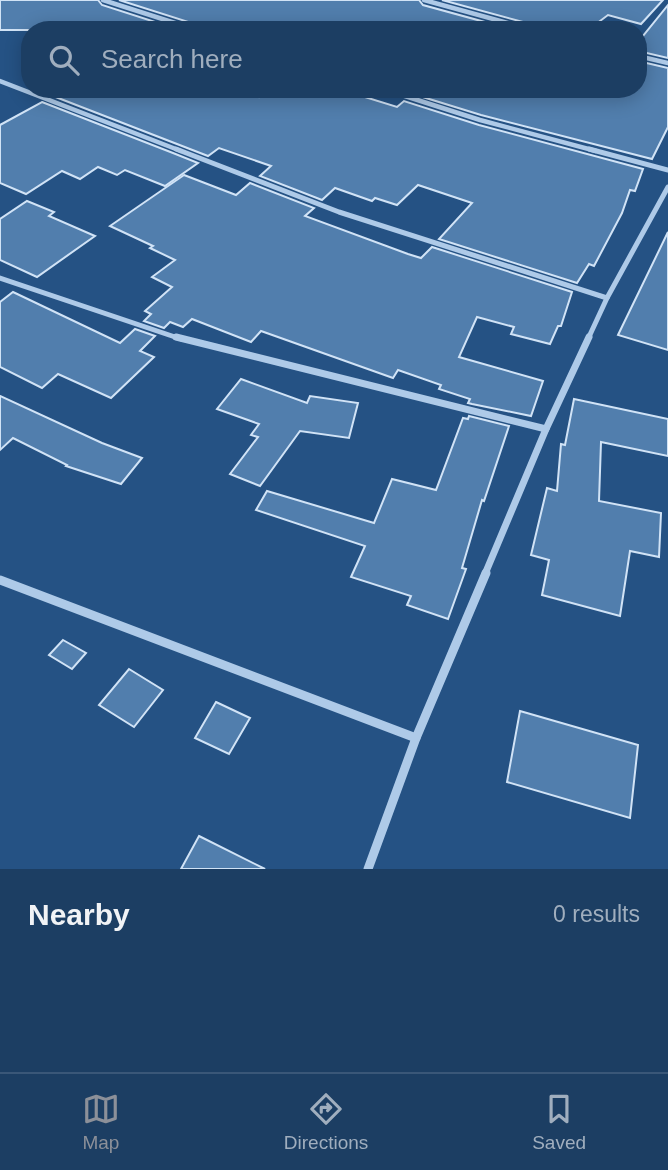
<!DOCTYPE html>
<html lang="en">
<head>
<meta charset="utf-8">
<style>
	:root { --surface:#1c3e63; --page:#29496c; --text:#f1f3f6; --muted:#a0aebe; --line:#3a5778; --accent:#8c9099 }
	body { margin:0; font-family:Helvetica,sans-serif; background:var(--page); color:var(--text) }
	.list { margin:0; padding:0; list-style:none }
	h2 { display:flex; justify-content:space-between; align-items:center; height:91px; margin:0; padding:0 28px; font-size:30px }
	h2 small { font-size:23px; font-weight:400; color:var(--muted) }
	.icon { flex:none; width:38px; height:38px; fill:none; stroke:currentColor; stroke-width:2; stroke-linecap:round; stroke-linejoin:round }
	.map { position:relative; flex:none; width:668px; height:869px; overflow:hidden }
	.search { position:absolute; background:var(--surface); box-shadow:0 4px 18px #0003; left:21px; right:21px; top:21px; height:77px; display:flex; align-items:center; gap:18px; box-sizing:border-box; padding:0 24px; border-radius:28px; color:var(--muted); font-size:26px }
	.sheet { height:203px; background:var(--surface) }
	nav { display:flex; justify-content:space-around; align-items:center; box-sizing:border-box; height:98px; border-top:2px solid var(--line); background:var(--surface); font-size:19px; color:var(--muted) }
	nav a { display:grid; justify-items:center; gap:4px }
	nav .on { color:var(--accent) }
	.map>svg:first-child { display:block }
	.building { fill:#517ead; stroke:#d1e3f6; stroke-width:2 }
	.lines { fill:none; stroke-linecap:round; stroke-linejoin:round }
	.minor-far3 { stroke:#aecae8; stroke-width:4.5 }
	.minor-far2 { stroke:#aecae8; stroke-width:5 }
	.minor-far1 { stroke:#aecae8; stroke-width:7 }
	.minor { stroke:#aecae8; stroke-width:9 }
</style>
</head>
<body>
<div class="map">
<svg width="668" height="869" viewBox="0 0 668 869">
	<rect width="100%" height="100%" fill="#255284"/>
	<g class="building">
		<path d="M 0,0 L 98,0 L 102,5 L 180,30 L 0,30 Z"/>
		<path d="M 119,0 L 419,0 L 423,5 L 514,30 L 202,30 L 198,25 Z"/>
		<path d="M 442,0 L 663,0 L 641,24 L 608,15 L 588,30 L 538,30 L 534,25 Z"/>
		<path d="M 668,5 L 668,58 L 638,51 L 638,42 Z"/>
		<path d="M 638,61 L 668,68 L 668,127 L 652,159 L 481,115 L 413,94 L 419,89 L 567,89 L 586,94 L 592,89 L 638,89 Z"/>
		<path d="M 65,89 L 238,89 L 259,97 L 269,89 L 339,89 L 397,107 L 404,101 L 479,125 L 643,169 L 635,191 L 630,190 L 622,213 L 594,266 L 589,264 L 577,283 L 439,239 L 472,203 L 418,185 L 397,205 L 375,198 L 372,201 L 335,188 L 322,200 L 260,176 L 271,166 L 219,148 L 208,156 L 53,96 Z"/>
		<path d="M 42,102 L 173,153 L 198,163 L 165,186 L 125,170 L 117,175 L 98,167 L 80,179 L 62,171 L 26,194 L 0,183 L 0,125 Z"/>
		<path d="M 184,175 L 236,195 L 250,183 L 314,208 L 305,216 L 408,254 L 421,258 L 432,247 L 572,292 L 561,326 L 558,326 L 550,344 L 511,334 L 514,327 L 477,317 L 459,357 L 543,381 L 531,416 L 472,404 L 468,403 L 470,399 L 439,389 L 441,385 L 398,370 L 393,378 L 261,331 L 251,342 L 192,319 L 183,327 L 170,322 L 164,328 L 144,321 L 151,314 L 145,311 L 172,287 L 152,277 L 175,260 L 150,248 L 153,246 L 110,226 Z"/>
		<path d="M 27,201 L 54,212 L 49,216 L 95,236 L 37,277 L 0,260 L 0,219 Z"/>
		<path d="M 668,232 L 668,350 L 618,335 Z"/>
		<path d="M 13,292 L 120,343 L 135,329 L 155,336 L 140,351 L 154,357 L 111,398 L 58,374 L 42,388 L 0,367 L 0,302 Z"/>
		<path d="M 241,379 L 307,403 L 310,396 L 358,403 L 349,438 L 300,431 L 260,486 L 230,474 L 258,437 L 251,435 L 259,424 L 217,409 Z"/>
		<path d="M 0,396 L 102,443 L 142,458 L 121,484 L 66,466 L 67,465 L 13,438 L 0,450 Z"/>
		<path d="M 574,399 L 668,419 L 668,456 L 601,442 L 599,501 L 661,513 L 659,557 L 630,551 L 620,616 L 542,595 L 549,560 L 531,555 L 547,488 L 557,491 L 561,444 L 565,445 Z"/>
		<path d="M 469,416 L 509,426 L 484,501 L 482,500 L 462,568 L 466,569 L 448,619 L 407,605 L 411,596 L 351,577 L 365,546 L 256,510 L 267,491 L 374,523 L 392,479 L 436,490 L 463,418 L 468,419 Z"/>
		<path d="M 63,640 L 86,653 L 72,669 L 49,655 Z"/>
		<path d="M 129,669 L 163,690 L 134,727 L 99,705 Z"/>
		<path d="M 216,702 L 250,718 L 229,754 L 195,738 Z"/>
		<path d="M 520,711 L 638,745 L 630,818 L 507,782 Z"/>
		<path d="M 199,836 L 265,869 L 181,869 Z"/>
	</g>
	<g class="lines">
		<g class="minor-far3">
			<path d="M 103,0 L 197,30"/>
			<path d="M 424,0 L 533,30"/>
			<path d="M 638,56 L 668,63"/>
			<path d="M 0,81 L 181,151"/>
			<path d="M 383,89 L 480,120 L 596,151"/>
		</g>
		<g class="minor-far2">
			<path d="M 176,149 L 339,212 L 607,298"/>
			<path d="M 589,149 L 668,170"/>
			<path d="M 0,278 L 181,339"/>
			<path d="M 588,339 L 607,298 L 668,187"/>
		</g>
		<g class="minor-far1">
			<path d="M 176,337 L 546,429"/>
			<path d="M 485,574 L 546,429 L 589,337"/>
		</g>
		<g class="minor">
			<path d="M 0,580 L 416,738"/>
			<path d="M 368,869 L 416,738 L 486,573"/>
		</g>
	</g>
</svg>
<div class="search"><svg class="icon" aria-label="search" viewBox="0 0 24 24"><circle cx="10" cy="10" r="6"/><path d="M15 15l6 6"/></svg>Search here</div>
</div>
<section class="sheet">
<h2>Nearby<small>0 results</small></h2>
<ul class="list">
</ul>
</section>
<nav>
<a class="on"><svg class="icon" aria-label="map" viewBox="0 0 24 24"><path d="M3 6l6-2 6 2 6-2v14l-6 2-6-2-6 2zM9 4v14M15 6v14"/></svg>Map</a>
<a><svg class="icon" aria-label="directions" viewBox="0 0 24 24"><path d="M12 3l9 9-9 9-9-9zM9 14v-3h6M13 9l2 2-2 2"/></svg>Directions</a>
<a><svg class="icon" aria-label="saved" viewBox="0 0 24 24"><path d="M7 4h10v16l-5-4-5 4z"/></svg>Saved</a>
</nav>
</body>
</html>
